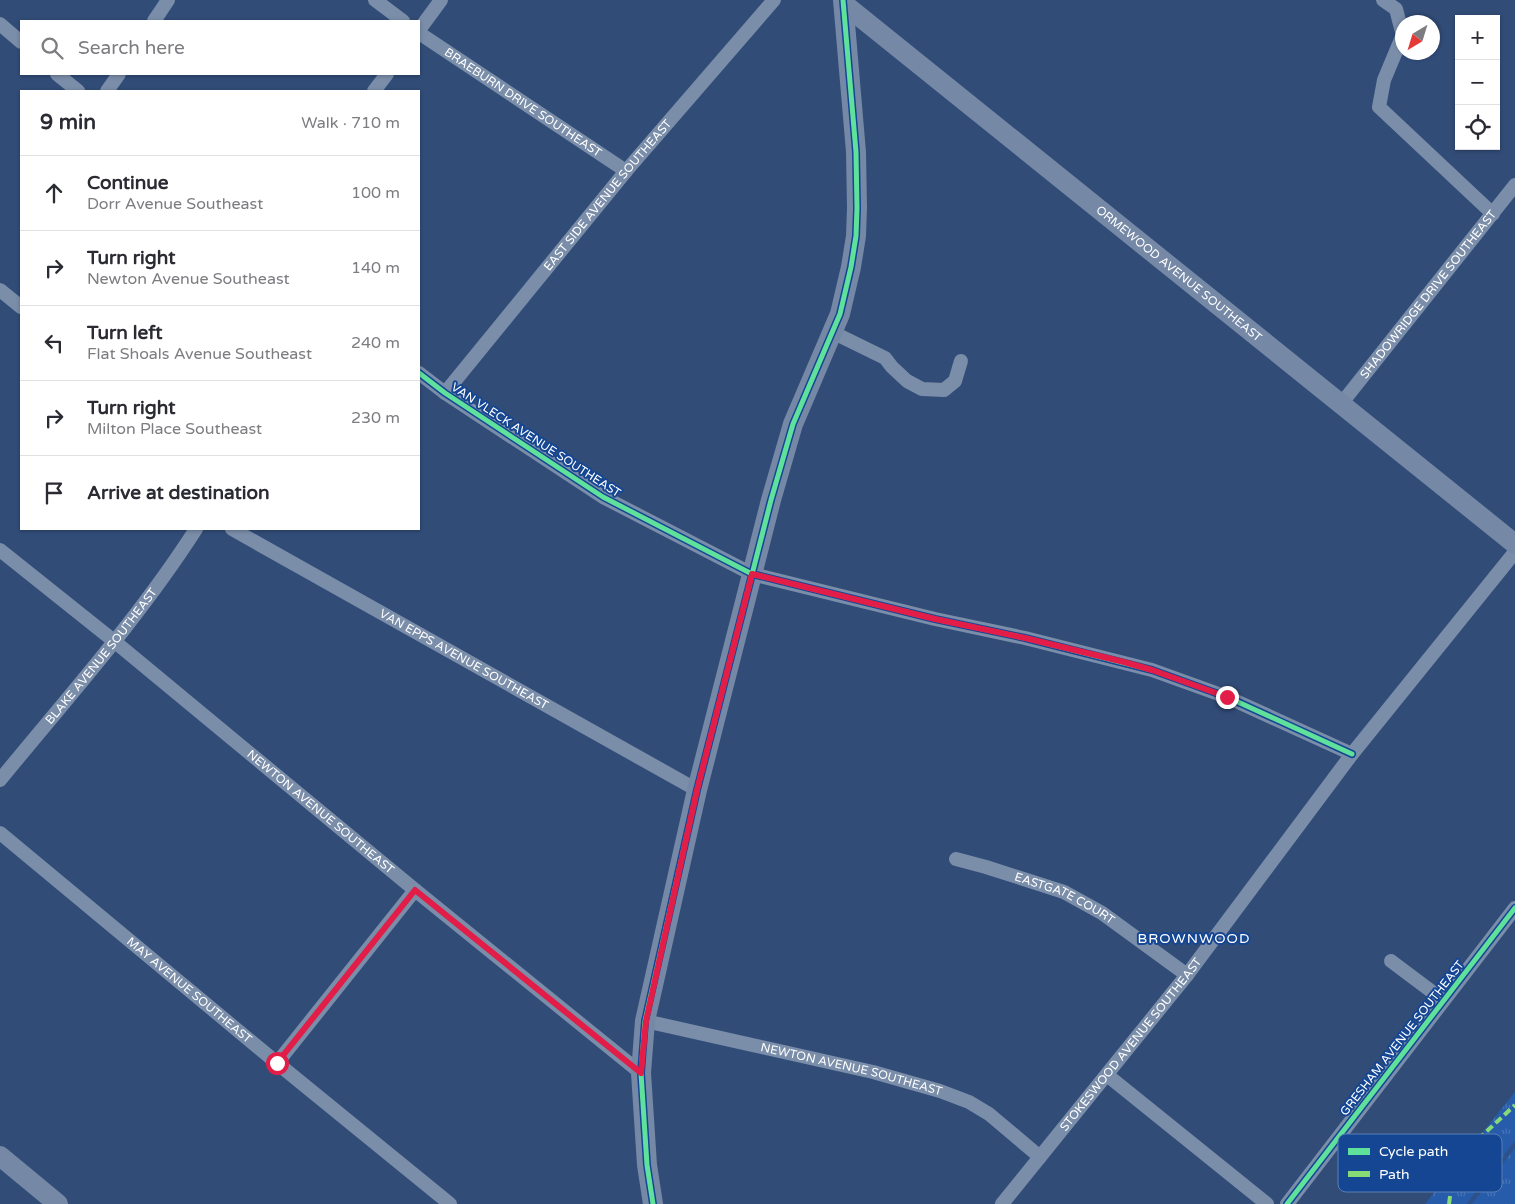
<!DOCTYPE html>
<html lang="en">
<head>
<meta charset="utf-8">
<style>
	:root { --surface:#fff; --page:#f2f2f3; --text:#2b2b33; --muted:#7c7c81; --line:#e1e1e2 }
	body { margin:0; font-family:"Varela Round",sans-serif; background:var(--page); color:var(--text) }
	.controls { position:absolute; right:15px; top:15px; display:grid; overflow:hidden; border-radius:0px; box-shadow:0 1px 4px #0004 }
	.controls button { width:45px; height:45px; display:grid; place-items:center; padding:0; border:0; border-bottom:1px solid var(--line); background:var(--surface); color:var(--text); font:25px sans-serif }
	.compass { position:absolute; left:1395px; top:15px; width:45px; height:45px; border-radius:50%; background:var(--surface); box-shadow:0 1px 4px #0004; rotate:218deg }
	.stop { position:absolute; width:15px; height:15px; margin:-11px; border:4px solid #e11d48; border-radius:50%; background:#fff }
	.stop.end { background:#e11d48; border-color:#fff; box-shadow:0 1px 5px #0008 }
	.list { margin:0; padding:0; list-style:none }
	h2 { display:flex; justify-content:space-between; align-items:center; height:65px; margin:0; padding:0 20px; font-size:21px }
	h2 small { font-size:16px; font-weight:400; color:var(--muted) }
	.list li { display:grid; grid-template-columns:32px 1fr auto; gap:15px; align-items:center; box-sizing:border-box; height:75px; padding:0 20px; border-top:1px solid var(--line) }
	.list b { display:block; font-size:19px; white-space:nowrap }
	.list p { margin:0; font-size:16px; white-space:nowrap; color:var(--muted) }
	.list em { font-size:16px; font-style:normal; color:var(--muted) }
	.icon { flex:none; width:28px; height:28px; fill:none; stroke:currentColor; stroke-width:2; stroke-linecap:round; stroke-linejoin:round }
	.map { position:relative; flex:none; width:1515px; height:1204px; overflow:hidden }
	.search { position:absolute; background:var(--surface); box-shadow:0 1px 4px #0004; left:20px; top:20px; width:400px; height:55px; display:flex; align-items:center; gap:12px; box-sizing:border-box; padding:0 18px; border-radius:0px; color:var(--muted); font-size:19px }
	.panel { position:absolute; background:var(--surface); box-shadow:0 1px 4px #0004; left:20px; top:90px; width:400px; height:440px; border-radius:0px }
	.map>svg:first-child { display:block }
	.park { fill:url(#park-tufts) }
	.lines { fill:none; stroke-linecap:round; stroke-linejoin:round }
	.stream { stroke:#2d5189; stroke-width:4.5 }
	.street { stroke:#7a8da9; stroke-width:14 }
	.secondary { stroke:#7588a6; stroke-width:20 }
	.quiet { stroke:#86db77; stroke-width:4; stroke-dasharray:8 4; stroke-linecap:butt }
	.cycleway-casing { stroke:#144694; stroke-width:8 }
	.cycleway { stroke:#60e19b; stroke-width:5 }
	.route { stroke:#e11d48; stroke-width:6 }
	.labels { text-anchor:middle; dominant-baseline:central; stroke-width:4; stroke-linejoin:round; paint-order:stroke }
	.street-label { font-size:12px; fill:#fff; stroke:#144694 }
	.neighbourhood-label { font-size:14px; letter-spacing:1px; fill:#fff; stroke:#144694 }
	.key { fill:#144694; stroke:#5a7eb4; stroke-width:1 }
	.key-label { font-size:14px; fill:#fff }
</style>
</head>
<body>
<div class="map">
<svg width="1515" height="1204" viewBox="0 0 1515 1204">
	<defs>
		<pattern id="park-tufts" width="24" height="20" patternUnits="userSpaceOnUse" patternTransform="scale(1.25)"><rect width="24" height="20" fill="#275cab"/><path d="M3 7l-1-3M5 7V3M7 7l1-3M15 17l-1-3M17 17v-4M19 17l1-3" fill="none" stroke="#4774b8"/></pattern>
	</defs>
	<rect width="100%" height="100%" fill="#314c77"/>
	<path class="park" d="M 1515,1092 L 1515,1204 L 1425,1204 Z"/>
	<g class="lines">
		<path class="stream" d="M 1469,1204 L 1515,1144"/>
		<g class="street">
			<path d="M 375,0 L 403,21"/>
			<path d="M 1383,0 L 1396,9 L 1402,32"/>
			<path d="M 154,21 L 168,0"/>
			<path d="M 0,24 L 21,42"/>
			<path d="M 419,30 L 441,0"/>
			<path id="s1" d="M 419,33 L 626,171"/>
			<path d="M 1402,37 L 1384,80 L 1379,107 L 1493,214"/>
			<path d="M 57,74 L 78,91"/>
			<path d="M 107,91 L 119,74"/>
			<path d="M 374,91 L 387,74"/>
			<path d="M 0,290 L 21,307"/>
			<path d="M 832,332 L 885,358 L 892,367 L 907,381 L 922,389 L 944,390 L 955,381 L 961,361"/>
			<path d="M 419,373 L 445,393 L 603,497 L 752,574 L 935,619 L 1025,638 L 1152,670 L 1227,697 L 1352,754"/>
			<path id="s2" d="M 445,393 L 626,171 L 774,0"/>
			<path id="s3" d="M 1341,404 L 1515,185"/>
			<path id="s4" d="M 232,529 L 697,790"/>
			<path id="s5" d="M 0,550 L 114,641 L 415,890 L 641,1073"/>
			<path id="s6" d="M 0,780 C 67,698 139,618 196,529"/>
			<path id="s7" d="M 0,833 L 277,1063 L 450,1204"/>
			<path id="s8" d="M 956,859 L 986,867 L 1064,892 L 1102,913 L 1187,975"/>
			<path d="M 1391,961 L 1443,1000"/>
			<path id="s9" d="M 645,1021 L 873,1072 L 940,1091 L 969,1102 L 989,1114 L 1040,1157"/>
			<path d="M 277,1063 L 415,890"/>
			<path d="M 1107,1075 L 1267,1204"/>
			<path id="s10" d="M 1002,1204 L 1187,975 L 1352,754 L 1515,552"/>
			<path d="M 1287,1204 L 1515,908"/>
		</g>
		<g class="secondary">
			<path id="s11" d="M 844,4 L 1515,544"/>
			<path d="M 0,1156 L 58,1204"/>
			<path d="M 653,1204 L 647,1165 L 641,1073 L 645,1021 L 697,790 L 771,500 L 793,424 L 840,314 L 851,267 L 856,236 L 857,208 L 856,152 L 843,0"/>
		</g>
		<path class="quiet" d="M 1449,1204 L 1451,1189 L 1472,1145 L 1515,1105"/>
		<g class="cycleway-casing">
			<g id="cycleway">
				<path d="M 419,373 L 445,393 L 603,497 L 752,574 L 935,619 L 1025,638 L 1152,670 L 1227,697 L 1352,754"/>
				<path d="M 653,1204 L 647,1165 L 641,1073 L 645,1021 L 697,790 L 771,500 L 793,424 L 840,314 L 851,267 L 856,236 L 857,208 L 856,152 L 843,0"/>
				<path d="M 1287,1204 L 1515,908"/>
			</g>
		</g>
		<use href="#cycleway" class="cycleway"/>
	</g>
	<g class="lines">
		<path class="route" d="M 277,1063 L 415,890 L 641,1073 L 646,1021 L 697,790 L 752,574 L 935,619 L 1025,638 L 1124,662 L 1152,670 L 1227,697"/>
	</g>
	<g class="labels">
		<g class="street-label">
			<text stroke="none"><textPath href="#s1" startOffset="125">BRAEBURN DRIVE SOUTHEAST</textPath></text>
			<text stroke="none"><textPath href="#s2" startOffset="256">EAST SIDE AVENUE SOUTHEAST</textPath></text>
			<text stroke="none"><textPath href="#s11" startOffset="430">ORMEWOOD AVENUE SOUTHEAST</textPath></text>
			<text stroke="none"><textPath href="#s3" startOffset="140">SHADOWRIDGE DRIVE SOUTHEAST</textPath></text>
			<text transform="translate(536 440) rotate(33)">VAN VLECK AVENUE SOUTHEAST</text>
			<text stroke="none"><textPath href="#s6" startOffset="160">BLAKE AVENUE SOUTHEAST</textPath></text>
			<text stroke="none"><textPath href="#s4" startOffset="266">VAN EPPS AVENUE SOUTHEAST</textPath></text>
			<text stroke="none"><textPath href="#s5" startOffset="414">NEWTON AVENUE SOUTHEAST</textPath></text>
			<text stroke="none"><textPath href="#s8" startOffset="116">EASTGATE COURT</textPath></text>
			<text stroke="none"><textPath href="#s7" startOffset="246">MAY AVENUE SOUTHEAST</textPath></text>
			<text transform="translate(1402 1038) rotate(-52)">GRESHAM AVENUE SOUTHEAST</text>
			<text stroke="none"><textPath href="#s10" startOffset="205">STOKESWOOD AVENUE SOUTHEAST</textPath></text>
			<text stroke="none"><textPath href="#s9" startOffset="212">NEWTON AVENUE SOUTHEAST</textPath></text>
		</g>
		<g class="neighbourhood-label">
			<text x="1194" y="938">BROWNWOOD</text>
		</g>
	</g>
	<rect x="1338" y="1134" width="164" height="58" rx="8" class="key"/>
	<rect x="1348" y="1148" width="22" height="7" fill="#60e19b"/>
	<rect x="1348" y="1171" width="22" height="6" fill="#86db77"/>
	<g class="key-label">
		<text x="1379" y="1156">Cycle path</text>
		<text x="1379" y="1179">Path</text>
	</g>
</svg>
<div class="controls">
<button>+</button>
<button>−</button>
<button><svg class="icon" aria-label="locate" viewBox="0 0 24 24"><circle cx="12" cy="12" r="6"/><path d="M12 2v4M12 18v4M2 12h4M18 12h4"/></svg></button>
</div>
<svg class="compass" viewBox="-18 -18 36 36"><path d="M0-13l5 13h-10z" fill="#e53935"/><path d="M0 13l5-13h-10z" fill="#7c7c81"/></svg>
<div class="stop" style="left:277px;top:1063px"></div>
<div class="stop end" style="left:1227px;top:697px"></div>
<div class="search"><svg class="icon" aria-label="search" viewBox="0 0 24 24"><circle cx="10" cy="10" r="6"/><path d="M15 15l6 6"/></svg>Search here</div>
<section class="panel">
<h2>9 min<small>Walk · 710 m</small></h2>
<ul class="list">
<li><svg class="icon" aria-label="ahead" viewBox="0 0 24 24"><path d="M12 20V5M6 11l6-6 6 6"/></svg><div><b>Continue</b><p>Dorr Avenue Southeast</p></div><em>100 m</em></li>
<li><svg class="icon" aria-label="right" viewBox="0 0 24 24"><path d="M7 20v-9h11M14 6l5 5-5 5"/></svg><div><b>Turn right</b><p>Newton Avenue Southeast</p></div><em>140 m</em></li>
<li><svg class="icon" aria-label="left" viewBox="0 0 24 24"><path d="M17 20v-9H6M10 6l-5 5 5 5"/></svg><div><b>Turn left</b><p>Flat Shoals Avenue Southeast</p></div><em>240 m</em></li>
<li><svg class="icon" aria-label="right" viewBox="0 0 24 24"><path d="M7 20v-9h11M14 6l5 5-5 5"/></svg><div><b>Turn right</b><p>Milton Place Southeast</p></div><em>230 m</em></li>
<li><svg class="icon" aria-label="arrive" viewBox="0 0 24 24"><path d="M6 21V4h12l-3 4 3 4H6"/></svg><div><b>Arrive at destination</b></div></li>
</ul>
</section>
</div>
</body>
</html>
